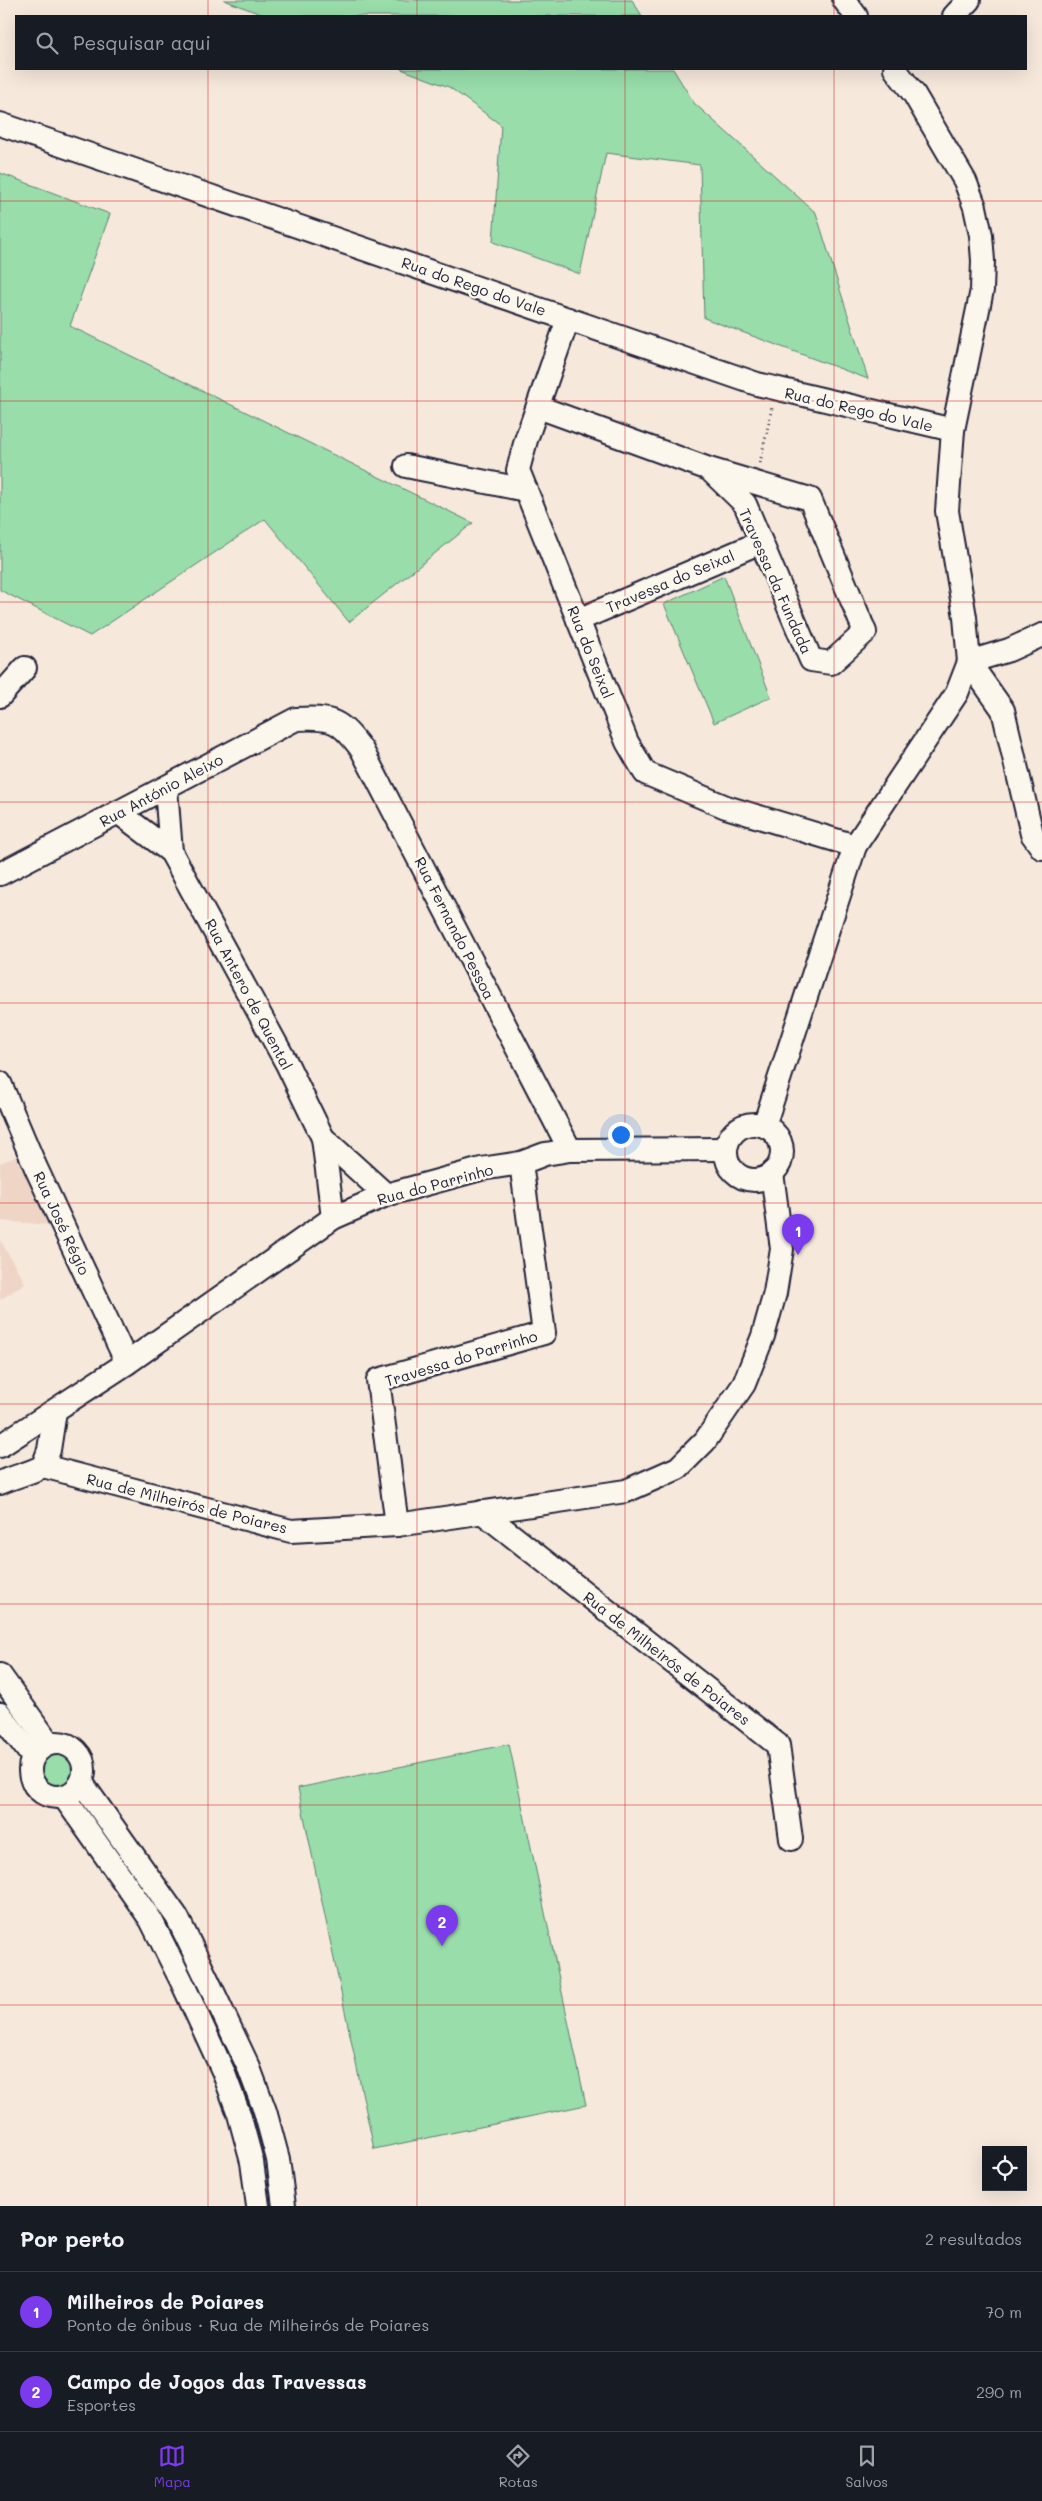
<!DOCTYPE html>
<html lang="pt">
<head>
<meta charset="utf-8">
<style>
	:root { --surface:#171b24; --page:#20242c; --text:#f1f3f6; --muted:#9ea1a6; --line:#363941; --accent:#7c3aed }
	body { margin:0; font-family:Mali,sans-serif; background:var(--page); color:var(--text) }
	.controls { position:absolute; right:15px; bottom:15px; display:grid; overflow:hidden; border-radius:0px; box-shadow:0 5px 20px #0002 }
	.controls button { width:45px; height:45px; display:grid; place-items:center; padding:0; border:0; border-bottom:1px solid var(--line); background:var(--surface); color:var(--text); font:25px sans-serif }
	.you { position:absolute; left:620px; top:1134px; width:18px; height:18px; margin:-12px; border:4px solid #fff; border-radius:50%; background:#1a73e8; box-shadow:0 0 0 8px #1a73e833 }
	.badge { display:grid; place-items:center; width:32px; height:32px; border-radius:50%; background:var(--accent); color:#fff; font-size:16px; font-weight:700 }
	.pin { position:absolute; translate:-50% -41px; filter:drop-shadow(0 1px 2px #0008) }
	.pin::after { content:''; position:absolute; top:26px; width:18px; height:15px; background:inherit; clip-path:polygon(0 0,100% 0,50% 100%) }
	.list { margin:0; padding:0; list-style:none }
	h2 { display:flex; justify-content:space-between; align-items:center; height:65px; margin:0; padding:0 20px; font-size:21px }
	h2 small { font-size:16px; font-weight:400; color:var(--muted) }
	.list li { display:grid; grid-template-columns:32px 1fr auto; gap:15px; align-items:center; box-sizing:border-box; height:80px; padding:0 20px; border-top:1px solid var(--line) }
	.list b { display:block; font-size:19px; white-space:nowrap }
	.list p { margin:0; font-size:16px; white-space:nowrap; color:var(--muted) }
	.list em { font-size:16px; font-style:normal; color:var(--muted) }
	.icon { flex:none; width:28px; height:28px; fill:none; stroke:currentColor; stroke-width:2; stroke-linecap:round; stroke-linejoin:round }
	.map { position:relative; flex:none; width:1042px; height:2206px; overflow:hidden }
	.search { position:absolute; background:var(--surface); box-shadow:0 5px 20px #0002; left:15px; right:15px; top:15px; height:55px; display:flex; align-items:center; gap:12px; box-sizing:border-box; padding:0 18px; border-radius:0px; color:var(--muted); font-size:19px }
	.sheet { height:225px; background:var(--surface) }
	nav { display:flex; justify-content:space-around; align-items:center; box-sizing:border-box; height:70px; border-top:1px solid var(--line); background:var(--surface); font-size:14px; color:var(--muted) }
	nav a { display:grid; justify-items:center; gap:2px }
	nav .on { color:var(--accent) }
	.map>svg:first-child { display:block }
	.built { fill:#efd5c6 }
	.green { fill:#98ddaa; stroke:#5d8072 }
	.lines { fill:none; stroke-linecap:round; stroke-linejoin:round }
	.minor-casing { stroke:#22223b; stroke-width:26 }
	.path { stroke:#22223b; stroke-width:3; stroke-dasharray:1 4; stroke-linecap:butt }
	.minor { stroke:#fbf7ec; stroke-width:22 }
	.grid { fill:none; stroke:#d62828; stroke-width:1; stroke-opacity:0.55 }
	.labels { text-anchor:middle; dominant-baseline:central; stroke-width:5; stroke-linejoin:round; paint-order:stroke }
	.street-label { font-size:15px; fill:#22223b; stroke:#fbf7ec }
</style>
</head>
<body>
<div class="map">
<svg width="1042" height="2206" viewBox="0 0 1042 2206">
	<rect width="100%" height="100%" fill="#f6e8db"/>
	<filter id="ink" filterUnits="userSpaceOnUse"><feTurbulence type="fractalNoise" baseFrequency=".02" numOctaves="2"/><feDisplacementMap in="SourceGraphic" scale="10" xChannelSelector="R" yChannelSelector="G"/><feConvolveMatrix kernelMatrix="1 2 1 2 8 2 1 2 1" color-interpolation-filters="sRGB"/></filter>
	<g filter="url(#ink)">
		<g class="built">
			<path d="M 16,1157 L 51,1225 L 0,1221 L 0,1163 Z"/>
			<path d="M 0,1240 L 25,1283 L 0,1300 Z"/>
		</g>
		<g class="green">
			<path d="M 224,0 L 632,0 L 642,16 L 266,16 Z"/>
			<path d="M 401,69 L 673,69 L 694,103 L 816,213 L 868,379 L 704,318 L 700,165 L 606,153 L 580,274 L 493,242 L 501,125 L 449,87 Z"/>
			<path d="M 0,173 L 110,214 L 70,326 L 473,523 L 349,622 L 265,519 L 90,636 L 0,590 Z"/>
			<path d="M 724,576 L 771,697 L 714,723 L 664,604 Z"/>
			<path d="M 509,1744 L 586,2105 L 374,2149 L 298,1788 Z"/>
			<circle cx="57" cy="1769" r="17"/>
		</g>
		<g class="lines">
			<g class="minor-casing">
				<g id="minor">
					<path d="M 844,0 L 856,16"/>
					<path d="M 954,16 L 969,0"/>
					<path d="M 0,124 L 757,384 L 953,430"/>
					<path d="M 568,319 L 526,440 L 518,470 L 627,742 L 645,773 L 726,807 L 855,846"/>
					<path d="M 538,407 L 709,469 L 745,504 L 811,660 L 831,663 L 865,632 L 810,499 L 709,469"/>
					<path d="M 406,466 L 526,490"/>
					<path d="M 578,620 L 761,542"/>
					<path d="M 969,662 L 1003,710 L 1032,834 L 1042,848"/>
					<path d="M 969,662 L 1009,650 L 1042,635"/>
					<path d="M 0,696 L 25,668"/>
					<path d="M 166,788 L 171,852"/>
					<path d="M 118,812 L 171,852 L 287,1064 L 323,1138 L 333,1218"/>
					<path d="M 0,874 L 296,719 C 333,717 340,720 362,750 L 570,1150"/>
					<path d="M 0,1083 L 36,1168 L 127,1363"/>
					<circle cx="754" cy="1152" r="28"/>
					<path d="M 764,1126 L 855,846 L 957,693 L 969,662 L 965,617 L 947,511 L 953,430 L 982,290 L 983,261 L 981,235 L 975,207 L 965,181 L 914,94 L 895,69"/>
					<path d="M 323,1138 L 386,1195"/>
					<path d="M 0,1446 L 127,1363 L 333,1218 L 386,1195 L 481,1169 L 521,1163 L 545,1154 L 570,1150 L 726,1149"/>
					<path d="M 43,1466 L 291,1531 L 397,1525 L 626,1491 L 678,1468 L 705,1441 L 744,1384 L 763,1336 L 775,1293 L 782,1249 L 772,1173"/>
					<path d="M 0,1483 C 14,1476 29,1474 43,1466 L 49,1450 L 55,1411"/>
					<path d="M 482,1512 L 778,1745 L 791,1839"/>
					<path d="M 397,1525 L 378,1380 L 544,1333 L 521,1163"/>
					<path d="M 0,1675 L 46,1739 L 51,1743"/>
					<path d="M 0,1714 L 33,1757"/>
					<circle cx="57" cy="1770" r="27"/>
					<path d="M 82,1783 L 177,1917 L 207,1979 L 249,2068 L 265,2111 L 278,2159 L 284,2206"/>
					<path d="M 64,1797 L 151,1920 L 182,1982 L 223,2071 L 239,2114 L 252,2162 L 258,2206"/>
				</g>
			</g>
			<path class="path" d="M 760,463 L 772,408"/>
			<use href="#minor" class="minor"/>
		</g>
	</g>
	<path class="grid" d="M 208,0 L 208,16M 417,0 L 417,16M 625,0 L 625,16M 834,0 L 834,16M 208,69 L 208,2206M 417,69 L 417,2206M 625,69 L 625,2206M 834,69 L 834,2206M 0,201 L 1042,201M 0,401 L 1042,401M 0,602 L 1042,602M 0,802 L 1042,802M 0,1003 L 1042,1003M 0,1203 L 1042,1203M 0,1404 L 1042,1404M 0,1604 L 1042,1604M 0,1805 L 1042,1805M 0,2005 L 1042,2005"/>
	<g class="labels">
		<g class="street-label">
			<text transform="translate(474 286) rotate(19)">Rua do Rego do Vale</text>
			<text transform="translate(859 409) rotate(13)">Rua do Rego do Vale</text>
			<text transform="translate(670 581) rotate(-23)">Travessa do Seixal</text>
			<text transform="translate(776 581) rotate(66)">Travessa da Fundada</text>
			<text transform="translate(591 652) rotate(68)">Rua do Seixal</text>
			<text transform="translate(161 790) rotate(-28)">Rua António Aleixo</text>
			<text transform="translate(455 928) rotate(63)">Rua Fernando Pessoa</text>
			<text transform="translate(249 994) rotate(62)">Rua Antero de Quental</text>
			<text transform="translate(435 1184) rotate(-15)">Rua do Parrinho</text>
			<text transform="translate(62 1223) rotate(65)">Rua José Régio</text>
			<text transform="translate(461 1358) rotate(-17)">Travessa do Parrinho</text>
			<text transform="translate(187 1503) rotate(14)">Rua de Milheirós de Poiares</text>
			<text transform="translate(667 1658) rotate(38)">Rua de Milheirós de Poiares</text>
		</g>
	</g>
</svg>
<div class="controls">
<button><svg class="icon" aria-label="locate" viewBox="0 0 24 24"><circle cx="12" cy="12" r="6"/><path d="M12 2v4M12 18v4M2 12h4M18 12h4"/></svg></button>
</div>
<div class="you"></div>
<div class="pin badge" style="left:798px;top:1255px">1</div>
<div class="pin badge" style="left:442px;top:1946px">2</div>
<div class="search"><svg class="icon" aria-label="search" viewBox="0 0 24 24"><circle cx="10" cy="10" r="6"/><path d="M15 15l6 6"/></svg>Pesquisar aqui</div>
</div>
<section class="sheet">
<h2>Por perto<small>2 resultados</small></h2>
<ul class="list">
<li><span class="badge">1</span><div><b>Milheiros de Poiares</b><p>Ponto de ônibus · Rua de Milheirós de Poiares</p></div><em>70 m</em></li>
<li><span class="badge">2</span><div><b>Campo de Jogos das Travessas</b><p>Esportes</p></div><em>290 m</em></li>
</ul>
</section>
<nav>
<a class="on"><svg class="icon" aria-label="map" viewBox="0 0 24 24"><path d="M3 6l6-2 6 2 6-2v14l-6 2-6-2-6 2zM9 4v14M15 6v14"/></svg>Mapa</a>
<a><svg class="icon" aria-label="directions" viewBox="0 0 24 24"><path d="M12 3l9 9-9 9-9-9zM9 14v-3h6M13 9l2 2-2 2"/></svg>Rotas</a>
<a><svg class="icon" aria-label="saved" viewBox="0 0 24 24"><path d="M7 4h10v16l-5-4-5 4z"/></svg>Salvos</a>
</nav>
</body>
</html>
